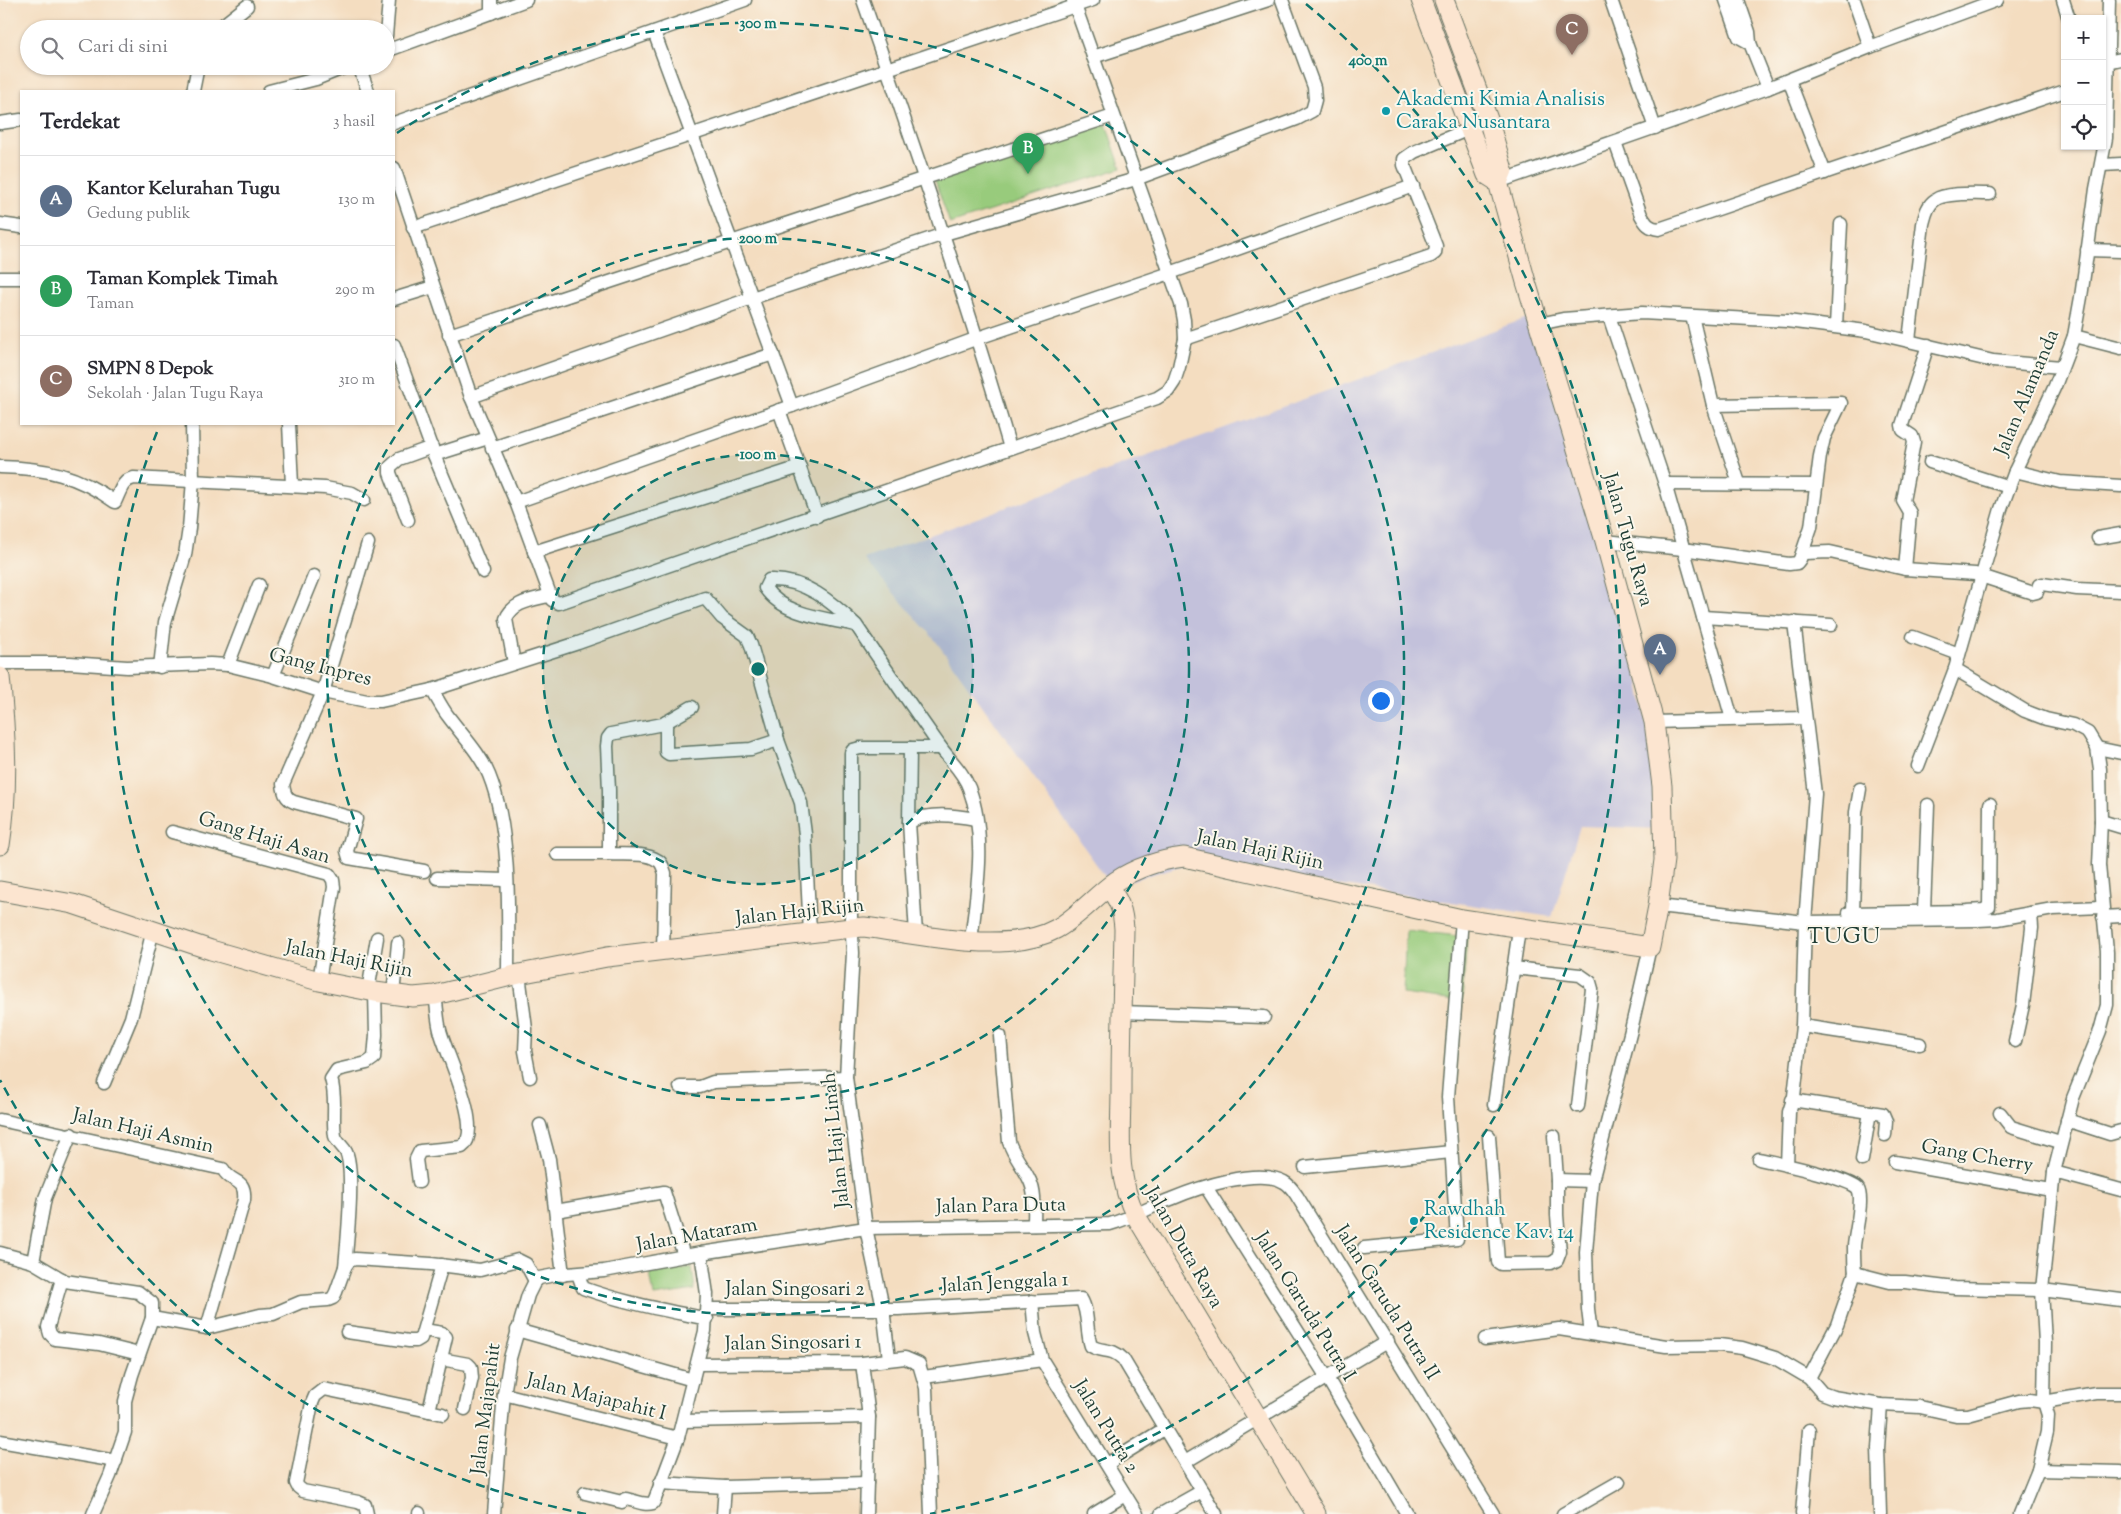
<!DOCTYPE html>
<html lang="id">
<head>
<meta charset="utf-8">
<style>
	:root { --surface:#fff; --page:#f7f7f7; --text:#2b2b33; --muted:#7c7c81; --line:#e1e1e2; --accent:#c8321e }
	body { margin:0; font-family:"Sorts Mill Goudy",serif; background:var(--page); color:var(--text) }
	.controls { position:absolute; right:15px; top:15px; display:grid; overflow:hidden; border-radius:0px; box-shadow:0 1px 4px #0004 }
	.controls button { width:45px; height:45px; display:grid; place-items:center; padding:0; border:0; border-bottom:1px solid var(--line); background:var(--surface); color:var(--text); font:25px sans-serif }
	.you { position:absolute; left:1380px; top:700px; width:18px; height:18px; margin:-12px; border:4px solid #fff; border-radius:50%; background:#1a73e8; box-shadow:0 0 0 8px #1a73e833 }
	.badge { display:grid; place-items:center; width:32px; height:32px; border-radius:50%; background:var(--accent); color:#fff; font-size:16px; font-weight:700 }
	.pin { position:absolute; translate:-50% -41px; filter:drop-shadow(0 1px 2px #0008) }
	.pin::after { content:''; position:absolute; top:26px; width:18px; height:15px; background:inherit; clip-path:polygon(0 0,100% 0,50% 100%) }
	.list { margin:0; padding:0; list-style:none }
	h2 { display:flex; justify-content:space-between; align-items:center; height:65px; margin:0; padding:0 20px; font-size:21px }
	h2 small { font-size:16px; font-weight:400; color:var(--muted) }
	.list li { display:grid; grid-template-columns:32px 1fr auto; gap:15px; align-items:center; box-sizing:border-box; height:90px; padding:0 20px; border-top:1px solid var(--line) }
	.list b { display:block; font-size:19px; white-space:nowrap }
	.list p { margin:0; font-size:16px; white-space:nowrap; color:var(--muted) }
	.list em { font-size:16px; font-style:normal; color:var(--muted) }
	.icon { flex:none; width:28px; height:28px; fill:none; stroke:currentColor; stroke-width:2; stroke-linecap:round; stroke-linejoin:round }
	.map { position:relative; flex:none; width:2121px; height:1514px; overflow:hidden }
	.search { position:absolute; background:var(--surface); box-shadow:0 1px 4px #0004; left:20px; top:20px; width:375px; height:55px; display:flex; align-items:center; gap:12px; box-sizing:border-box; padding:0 18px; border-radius:28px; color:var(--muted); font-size:19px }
	.panel { position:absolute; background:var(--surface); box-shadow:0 1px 4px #0004; left:20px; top:90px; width:375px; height:335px; border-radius:0px }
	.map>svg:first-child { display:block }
	.industrial { fill:#c3c1db }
	.green { fill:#98cb7c; stroke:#5c8458 }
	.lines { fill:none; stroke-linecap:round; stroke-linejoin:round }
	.street-casing { stroke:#6a7565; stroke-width:15 }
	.secondary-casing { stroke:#6a7565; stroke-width:21 }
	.street { stroke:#fff; stroke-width:12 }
	.secondary { stroke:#fce5d0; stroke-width:19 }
	.ring { fill:none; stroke:#0f766e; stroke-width:2.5; stroke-dasharray:9 6 }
	.culture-dot { fill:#0f9aa8; stroke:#fbf7ec; stroke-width:2 }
	.labels { text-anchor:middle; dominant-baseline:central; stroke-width:4; stroke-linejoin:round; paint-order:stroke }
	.culture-label { font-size:20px; fill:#0d838f; stroke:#fbf7ec; text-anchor:start }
	.street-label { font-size:20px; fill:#1f3d34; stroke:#fbf7ec }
	.quarter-label { font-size:22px; letter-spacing:1px; fill:#1f3d34; stroke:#fbf7ec }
	.centre { fill:#0f766e; stroke:#fbf7ec; stroke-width:2.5 }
	.ring-label { font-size:15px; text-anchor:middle; font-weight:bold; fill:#0f766e; stroke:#fbf7ec; stroke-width:4; stroke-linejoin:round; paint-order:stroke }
</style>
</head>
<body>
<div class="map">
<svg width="2121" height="1514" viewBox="0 0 2121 1514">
	<rect width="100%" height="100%" fill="#fbf7ec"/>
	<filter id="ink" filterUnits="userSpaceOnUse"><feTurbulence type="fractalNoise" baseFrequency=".02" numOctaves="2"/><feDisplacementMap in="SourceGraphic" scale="10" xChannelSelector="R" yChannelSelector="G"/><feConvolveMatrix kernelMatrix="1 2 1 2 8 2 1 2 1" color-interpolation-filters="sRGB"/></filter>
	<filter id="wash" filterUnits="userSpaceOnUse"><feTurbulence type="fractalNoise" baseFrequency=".0096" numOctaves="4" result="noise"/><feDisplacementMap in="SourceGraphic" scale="20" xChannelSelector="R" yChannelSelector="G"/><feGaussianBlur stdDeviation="1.12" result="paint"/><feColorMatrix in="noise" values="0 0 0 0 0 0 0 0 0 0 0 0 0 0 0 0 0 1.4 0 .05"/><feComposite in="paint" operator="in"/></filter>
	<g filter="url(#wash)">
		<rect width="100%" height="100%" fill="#f4ddc0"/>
		<path class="industrial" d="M 1530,317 L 1636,664 L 1664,829 L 1580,826 L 1552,917 L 1190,863 L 1112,886 L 935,640 L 864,559 Z"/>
		<g class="green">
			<path d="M 1106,124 L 1121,168 L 950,224 L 935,180 Z"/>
			<path d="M 1406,930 L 1467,937 L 1462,1002 L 1403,994 Z"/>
			<path d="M 692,1267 L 695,1290 L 654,1296 L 650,1273 Z"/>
		</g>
	</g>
	<g filter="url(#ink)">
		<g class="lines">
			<g class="street-casing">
				<g id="street">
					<path d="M 491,0 L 491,13"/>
					<path d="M 863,0 C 915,148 966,297 1010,448"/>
					<path d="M 1611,0 L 1655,128"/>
					<path d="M 1726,0 L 1739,37 L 1750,43"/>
					<path d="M 1738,0 L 1749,32 L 1750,43 L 1768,88"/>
					<path d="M 1854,0 L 1870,47"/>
					<path d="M 2063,0 L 2069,19"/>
					<path d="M 218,29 L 247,6"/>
					<path d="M 654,32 L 792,406"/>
					<path d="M 386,36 L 389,0"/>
					<path d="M 386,51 L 526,0"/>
					<path d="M 1093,57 L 1268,0"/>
					<path d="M 2107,62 L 2121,59"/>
					<path d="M 359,66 L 368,91"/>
					<path d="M 1789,80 L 1825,173"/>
					<path d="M 193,91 L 198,66"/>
					<path d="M 269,91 L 316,79 L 348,66"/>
					<path d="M 0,123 L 21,120"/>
					<path d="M 394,123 L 745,0"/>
					<path d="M 1615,142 L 1641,215 C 1646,224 1649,228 1659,229 L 2065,91"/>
					<path d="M 2102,165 L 2121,164"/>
					<path d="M 394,168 L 471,397 L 516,502 L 552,600 L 559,603 L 1157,398 L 1168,391 L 1174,382 L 1179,367 L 1185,339 L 1184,320 L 1181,304 L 1073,0"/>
					<path d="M 1498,182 L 1768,88 L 1870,47 L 1997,0"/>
					<path d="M 0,224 L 21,227"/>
					<path d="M 413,228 L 1093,0"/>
					<path d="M 2087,250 L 2121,251"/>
					<path d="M 0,278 L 21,278"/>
					<path d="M 394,299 L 433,287"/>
					<path d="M 1609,316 L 1665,484 L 1732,719"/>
					<path d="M 1692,316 L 1713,405 L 1739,483"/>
					<path d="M 1539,324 L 1563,319 L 1642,313 L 1787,321 L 1866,331 L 1993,361 L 2061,367"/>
					<path d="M 1836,326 L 1841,224"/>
					<path d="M 449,335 L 1113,116"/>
					<path d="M 2074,336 L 2121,348"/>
					<path d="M 1185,339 L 1431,256 L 1435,253 L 1436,246 L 1404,165 L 1404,159 L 1414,152 L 1476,126"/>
					<path d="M 1909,340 L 1923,224 C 1925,216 1927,205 1935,200 C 1946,192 1977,194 1990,194"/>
					<path d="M 394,345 L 434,455 L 483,572"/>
					<path d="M 471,397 L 752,298 L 944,234 L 1136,179 L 1297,119 L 1312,111 L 1315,100 L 1314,87 L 1282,0"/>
					<path d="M 779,410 L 817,516"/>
					<path d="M 289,424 L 292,485"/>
					<path d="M 492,448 L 773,354"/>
					<path d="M 434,455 L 488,438"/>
					<path d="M 1930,462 L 2009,487"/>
					<path d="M 0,467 C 45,468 78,475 115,502 C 120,492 122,480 134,478 L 325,488 L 352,493 L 364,500"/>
					<path d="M 2015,471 L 2060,482 L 2121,486"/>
					<path d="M 1665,484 L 1815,485"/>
					<path d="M 516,502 L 792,406 L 978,338 L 1170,273 L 1413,186"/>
					<path d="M 408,520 L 390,473 L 390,467 L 399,459 L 432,447"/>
					<path d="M 2098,538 L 2121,534"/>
					<path d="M 1605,541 L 1683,549 L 1789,564 L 1797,563 L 1800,559 L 1811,527 L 1820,456 L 1824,438 L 1841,403 L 1713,405"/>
					<path d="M 368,543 L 323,692 L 283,784 C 284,793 286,799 294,802 L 356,819 L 347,851 L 349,858 L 424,871"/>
					<path d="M 534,552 L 800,467"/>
					<path d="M 1804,553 L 1830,552 L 1905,569 L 1975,574 L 2033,593 L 2037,592 L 2039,585 L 2042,584 L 2077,589 L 2121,591"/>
					<path d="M 1905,569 L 1910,513 L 1903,501 L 1914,442 L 1912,436 L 1903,430 L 1902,425 L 1928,345"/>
					<path d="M 1703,617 L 1831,625"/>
					<path d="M 856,625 C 826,618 784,616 765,588 L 769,580 C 804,578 832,602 856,625 C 883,665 911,705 939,745 C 949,760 963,771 969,788 C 987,835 977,892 971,940"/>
					<path d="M 1913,637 L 1959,654"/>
					<path d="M 0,663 L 70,663 L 127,667 L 210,664 L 228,665 L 273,676 L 323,692 L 367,701 L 381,701 L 432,690 L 578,643 L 705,598 L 722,618 L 747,636 L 751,645 L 778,740 L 801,803 L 805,834 L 810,933"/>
					<path d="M 514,663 L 506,619 C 513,601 534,600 551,595"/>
					<path d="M 228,665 L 259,585"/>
					<path d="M 160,667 L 165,622 L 185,555 L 189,528 L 193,481 L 192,424"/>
					<path d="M 1955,669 L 2025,711 L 2046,719 L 2073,725 L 2088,733 L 2097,748 L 2100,769 L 2101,821 L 2099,865 L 2107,952 L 2107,1005 L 2100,1031 L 2073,1098 L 2054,1172 L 2042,1290 L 2045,1343 L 2044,1402 L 2048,1415 L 2047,1432 L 2038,1470 L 2020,1514"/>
					<path d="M 273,676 L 314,576"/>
					<path d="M 432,690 C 437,698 442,708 448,716 C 462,735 480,753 489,775 C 512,832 508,916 508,976"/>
					<path d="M 666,722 L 666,752 L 669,754 L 751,749 L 778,740"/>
					<path d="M 1654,722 L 1805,718"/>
					<path d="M 910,748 L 909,822 L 916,934"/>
					<path d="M 2097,748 L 2121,753"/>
					<path d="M 1918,766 L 1955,669 L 2001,509 L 2015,471 L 2055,386 L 2074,336 L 2081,297 L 2096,189 L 2106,138 L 2109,0"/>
					<path d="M 2101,821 L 2121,827"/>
					<path d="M 909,822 C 930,812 953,815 976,819"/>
					<path d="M 172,832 L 329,874 L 333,880 L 334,887 L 319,981"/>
					<path d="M 557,854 L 609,854"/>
					<path d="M 437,878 L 506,880"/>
					<path d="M 1658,906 L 1805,922 L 1978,920 L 1998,919 L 2031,913"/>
					<path d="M 1924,911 L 1928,805"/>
					<path d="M 1849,913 L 1967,911 L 1983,910 L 1989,907 L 1990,804"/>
					<path d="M 1853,913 L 1856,812 L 1860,789"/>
					<path d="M 2103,917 L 2121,916"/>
					<path d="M 663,950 L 665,873 C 663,868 662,862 657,860 C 645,852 623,855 609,854 L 609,790 L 607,746 L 608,738 L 611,734 L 663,724 L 692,707"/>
					<path d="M 1513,968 L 1580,975 L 1590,982 L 1592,989 L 1578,1106"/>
					<path d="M 519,974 L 526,1029 L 525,1051 L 530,1077"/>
					<path d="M 368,991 L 377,938"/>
					<path d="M 393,995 L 398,943"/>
					<path d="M 1121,1012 L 1264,1017"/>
					<path d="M 1802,1026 L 1920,1044"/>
					<path d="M 1000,1036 L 1009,1142 C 1014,1157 1024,1167 1030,1181 C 1036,1194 1034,1210 1034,1225"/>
					<path d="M 2015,1041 L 2023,1005 L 2032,928 L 2031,913 L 2053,909 L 2102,907"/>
					<path d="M 104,1083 L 131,1018 L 153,930"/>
					<path d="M 680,1087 L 700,1087 L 713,1082 L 846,1077"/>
					<path d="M 1792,1100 L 1883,1114 L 1886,1121 L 1885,1135"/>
					<path d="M 1494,1105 L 1519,929"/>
					<path d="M 2000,1113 L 2011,1127 L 2060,1142"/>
					<path d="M 0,1120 L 223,1169 C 231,1185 246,1176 244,1200 L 207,1328"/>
					<path d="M 2067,1120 L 2110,1134 L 2121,1131"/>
					<path d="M 540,1125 L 549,1159 L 563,1275"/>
					<path d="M 1489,1136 L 1498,1262 L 1501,1264 L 1551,1263 L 1557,1260 L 1560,1252 L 1557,1215 L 1557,1180 L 1592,1181"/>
					<path d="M 1554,1136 L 1557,1180"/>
					<path d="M 1759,1159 C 1773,1162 1854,1179 1858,1189 C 1864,1200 1855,1233 1854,1246 C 1854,1255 1854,1265 1855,1273"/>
					<path d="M 1862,1160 L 1870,1112"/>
					<path d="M 1895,1162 L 2051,1190"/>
					<path d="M 1787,1165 L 1789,1112 L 1794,1096 L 1802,1026 L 1805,922 L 1815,794 L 1794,622"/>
					<path d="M 1305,1167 L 1451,1152"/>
					<path d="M 2054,1172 L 2121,1190"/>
					<path d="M 419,1182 L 416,1159 L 420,1151 L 462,1147 C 485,1130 445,1052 440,1030 C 437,1018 437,1006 435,995"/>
					<path d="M 1206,1187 L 1326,1376 L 1407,1514"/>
					<path d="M 556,1211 L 664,1192 L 684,1256"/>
					<path d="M 1364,1248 L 1457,1239 L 1448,1097 L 1462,919"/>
					<path d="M 0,1253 L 33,1262 L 65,1281 L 138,1292 L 152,1303 L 152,1318 L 132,1375 L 125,1401 L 125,1432 L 110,1476 L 93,1514"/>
					<path d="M 33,1262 L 45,1198 L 71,1134"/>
					<path d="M 345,1267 C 347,1243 355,1171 346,1152 C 343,1146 337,1143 335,1136 C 332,1117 337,1098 331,1079 L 337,1070 L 367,1063 L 374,1058 L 376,1035 L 375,992"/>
					<path d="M 578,1274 L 583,1288 C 624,1303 665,1310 707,1319"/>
					<path d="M 62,1279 L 48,1327 L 50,1334 L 55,1339 L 99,1344 L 139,1354"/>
					<path d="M 1032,1301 L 1035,1333 L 1042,1360 L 1137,1514"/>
					<path d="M 707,1309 L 898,1309 L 1081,1299 C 1089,1312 1086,1332 1091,1346 C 1103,1353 1111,1347 1123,1359 L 1202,1491 L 1161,1514"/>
					<path d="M 152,1318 L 207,1328 L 260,1315 L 273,1314 L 301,1302 L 328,1300 L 333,1298 L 336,1292 L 345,1267 L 349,1261 L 355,1259 L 431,1264 L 480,1270 L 518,1260 L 526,1264 L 535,1281"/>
					<path d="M 517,1330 L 693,1380"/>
					<path d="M 347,1332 L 409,1341 L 416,1341 L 421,1338 L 442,1265"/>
					<path d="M 1591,1334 L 1588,1309 L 1586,1252 L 1592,1181 L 1631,1030 L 1650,947"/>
					<path d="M 1485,1339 L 1559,1329 L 1666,1346 L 1719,1345 L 1742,1348 L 1775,1358 L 1809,1378 L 1822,1393 L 1833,1397 L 1881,1405 L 1920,1407 L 1956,1415 L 1968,1415 L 2019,1401 L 2030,1400 L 2044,1402 L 2096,1393 L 2121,1393"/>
					<path d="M 441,1359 L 468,1364 L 471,1367 L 472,1378 L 465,1409"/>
					<path d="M 889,1359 L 883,1308 L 866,1228 L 846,1077 L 853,953 L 851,919 L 851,753 L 853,750 L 860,748 L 941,748"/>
					<path d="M 862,1363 L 869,1417 L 866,1514"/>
					<path d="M 697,1364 L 862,1363 L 905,1358 L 919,1364 L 926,1388 L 931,1514"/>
					<path d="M 924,1377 L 1042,1360"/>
					<path d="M 1809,1378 L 1837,1325 L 1855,1273 L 1890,1282 L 1905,1282 L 1955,1288 L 2042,1290 L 2121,1300"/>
					<path d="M 504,1394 L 678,1438"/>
					<path d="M 429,1411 L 443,1414"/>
					<path d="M 683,1421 L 869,1417"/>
					<path d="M 0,1441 L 116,1461"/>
					<path d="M 1185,1462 L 1388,1341"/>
					<path d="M 1107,1464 L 1164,1429"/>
					<path d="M 2038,1470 L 2121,1472"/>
					<path d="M 660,1483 L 725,1487 L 867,1483"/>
					<path d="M 1202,1491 L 1216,1514"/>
					<path d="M 585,1493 L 622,1502 L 625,1499 C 635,1500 643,1506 653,1503 L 655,1499 L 678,1438 L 705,1331 L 707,1294 L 701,1253"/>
					<path d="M 367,1514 L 365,1505 L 358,1502 L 303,1491 L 298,1487 L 296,1483 L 312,1403 L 315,1396 L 324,1389 L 429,1411 L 446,1337 L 442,1333 L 424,1330"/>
					<path d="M 419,1514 L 419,1513"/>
					<path d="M 494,1514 L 504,1394 L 510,1358 L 528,1295 L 534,1283 L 539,1278 L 555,1275 L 604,1271 L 701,1253 L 866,1228 L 1110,1224 C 1132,1218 1150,1207 1171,1199 C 1197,1188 1258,1167 1284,1182 C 1290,1185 1293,1190 1297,1196 L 1493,1514"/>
					<path d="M 723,1514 L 725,1487"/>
					<path d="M 1094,1514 L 1125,1495"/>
					<path d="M 1563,1514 L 1619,1482"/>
					<path d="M 1802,1514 L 1809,1430"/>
					<path d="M 1880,1514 L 1878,1448 L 1881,1405"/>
				</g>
			</g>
			<g class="secondary-casing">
				<g id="secondary">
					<path d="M 1421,0 L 1487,175 L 1498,182"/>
					<path d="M 0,677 C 6,733 9,789 0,845"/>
					<path d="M 1108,888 C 1120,899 1123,913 1124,929 C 1123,982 1121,1035 1121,1089 C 1121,1133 1115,1176 1136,1216 L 1316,1514"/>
					<path d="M 0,891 L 73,904 L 211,950 L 319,981 L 375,992 L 413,997 L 435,995 L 519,974 L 607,957 L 851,928 L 864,927 C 918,934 1007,956 1056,929 C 1078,917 1095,896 1116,881 C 1136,868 1160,860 1184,857 L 1462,919 L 1650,947 L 1658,906 L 1664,860 L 1662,786 L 1654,722 L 1605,541 L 1526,282 L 1498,182 L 1503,170 L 1489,122 L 1444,0"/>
				</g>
			</g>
			<use href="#street" class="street"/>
			<use href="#secondary" class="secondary"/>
		</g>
	</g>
	<circle cx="758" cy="669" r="215" fill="#0f766e" fill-opacity=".12"/>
	<g class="ring">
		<circle cx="758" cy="669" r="215"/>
		<circle cx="758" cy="669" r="431"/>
		<path d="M397 133A646 646 0 1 1 159 427"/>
		<path d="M586 1514A862 862 0 0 1 0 1080M1306 4A862 862 0 0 1 930 1514"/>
	</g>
	<g class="culture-dot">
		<circle cx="1386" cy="111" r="5"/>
		<circle cx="1414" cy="1221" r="5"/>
	</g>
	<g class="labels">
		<g class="culture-label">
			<text x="1396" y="100">Akademi Kimia Analisis<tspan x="1396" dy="23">Caraka Nusantara</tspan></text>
			<text x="1424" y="1210">Rawdhah<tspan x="1424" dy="23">Residence Kav. 14</tspan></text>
		</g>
		<g class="street-label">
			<text transform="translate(2028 393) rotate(-67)">Jalan Alamanda</text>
			<text transform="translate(1627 540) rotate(74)">Jalan Tugu Raya</text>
			<text transform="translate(320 668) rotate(14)">Gang Inpres</text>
			<text transform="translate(264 839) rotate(17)">Gang Haji Asan</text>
			<text transform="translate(1260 851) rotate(12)">Jalan Haji Rijin</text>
			<text transform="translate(800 913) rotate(-6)">Jalan Haji Rijin</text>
			<text transform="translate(349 960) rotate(11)">Jalan Haji Rijin</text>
			<text transform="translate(143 1132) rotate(13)">Jalan Haji Asmin</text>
			<text transform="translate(837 1140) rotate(-96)">Jalan Haji Linah</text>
			<text transform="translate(1977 1157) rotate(10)">Gang Cherry</text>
			<text transform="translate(1001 1207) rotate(-1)">Jalan Para Duta</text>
			<text transform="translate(697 1236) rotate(-10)">Jalan Mataram</text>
			<text transform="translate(1183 1248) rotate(60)">Jalan Duta Raya</text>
			<text transform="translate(1005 1284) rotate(-3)">Jalan Jenggala 1</text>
			<text x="795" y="1290">Jalan Singosari 2</text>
			<text transform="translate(1386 1303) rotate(58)">Jalan Garuda Putra II</text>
			<text transform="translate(1304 1307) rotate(58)">Jalan Garuda Putra I</text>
			<text transform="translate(793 1344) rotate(-1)">Jalan Singosari 1</text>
			<text transform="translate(596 1398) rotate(14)">Jalan Majapahit I</text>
			<text transform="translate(487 1409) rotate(-83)">Jalan Majapahit</text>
			<text transform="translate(1105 1427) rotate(58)">Jalan Putra 2</text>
		</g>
		<g class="quarter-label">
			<text x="1844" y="938">TUGU</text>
		</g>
	</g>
	<circle cx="758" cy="669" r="8" class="centre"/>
	<g class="ring-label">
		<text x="758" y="28">300 m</text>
		<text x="1368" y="65">400 m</text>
		<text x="758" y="243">200 m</text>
		<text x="758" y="459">100 m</text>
	</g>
</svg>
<div class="controls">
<button>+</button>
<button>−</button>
<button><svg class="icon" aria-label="locate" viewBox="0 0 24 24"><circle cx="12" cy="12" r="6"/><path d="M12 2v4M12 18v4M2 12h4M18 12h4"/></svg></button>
</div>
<div class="you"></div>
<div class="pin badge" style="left:1660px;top:675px;background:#5c6f8a">A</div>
<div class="pin badge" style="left:1028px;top:174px;background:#2e9e5b">B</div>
<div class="pin badge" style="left:1572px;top:55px;background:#8d6e63">C</div>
<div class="search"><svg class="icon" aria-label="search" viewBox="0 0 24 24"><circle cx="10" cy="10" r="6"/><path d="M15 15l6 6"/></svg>Cari di sini</div>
<section class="panel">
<h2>Terdekat<small>3 hasil</small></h2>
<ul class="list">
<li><span class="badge" style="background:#5c6f8a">A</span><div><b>Kantor Kelurahan Tugu</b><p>Gedung publik</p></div><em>130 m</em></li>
<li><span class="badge" style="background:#2e9e5b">B</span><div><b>Taman Komplek Timah</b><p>Taman</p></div><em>290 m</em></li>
<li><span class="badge" style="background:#8d6e63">C</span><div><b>SMPN 8 Depok</b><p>Sekolah · Jalan Tugu Raya</p></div><em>310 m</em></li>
</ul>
</section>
</div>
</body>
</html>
